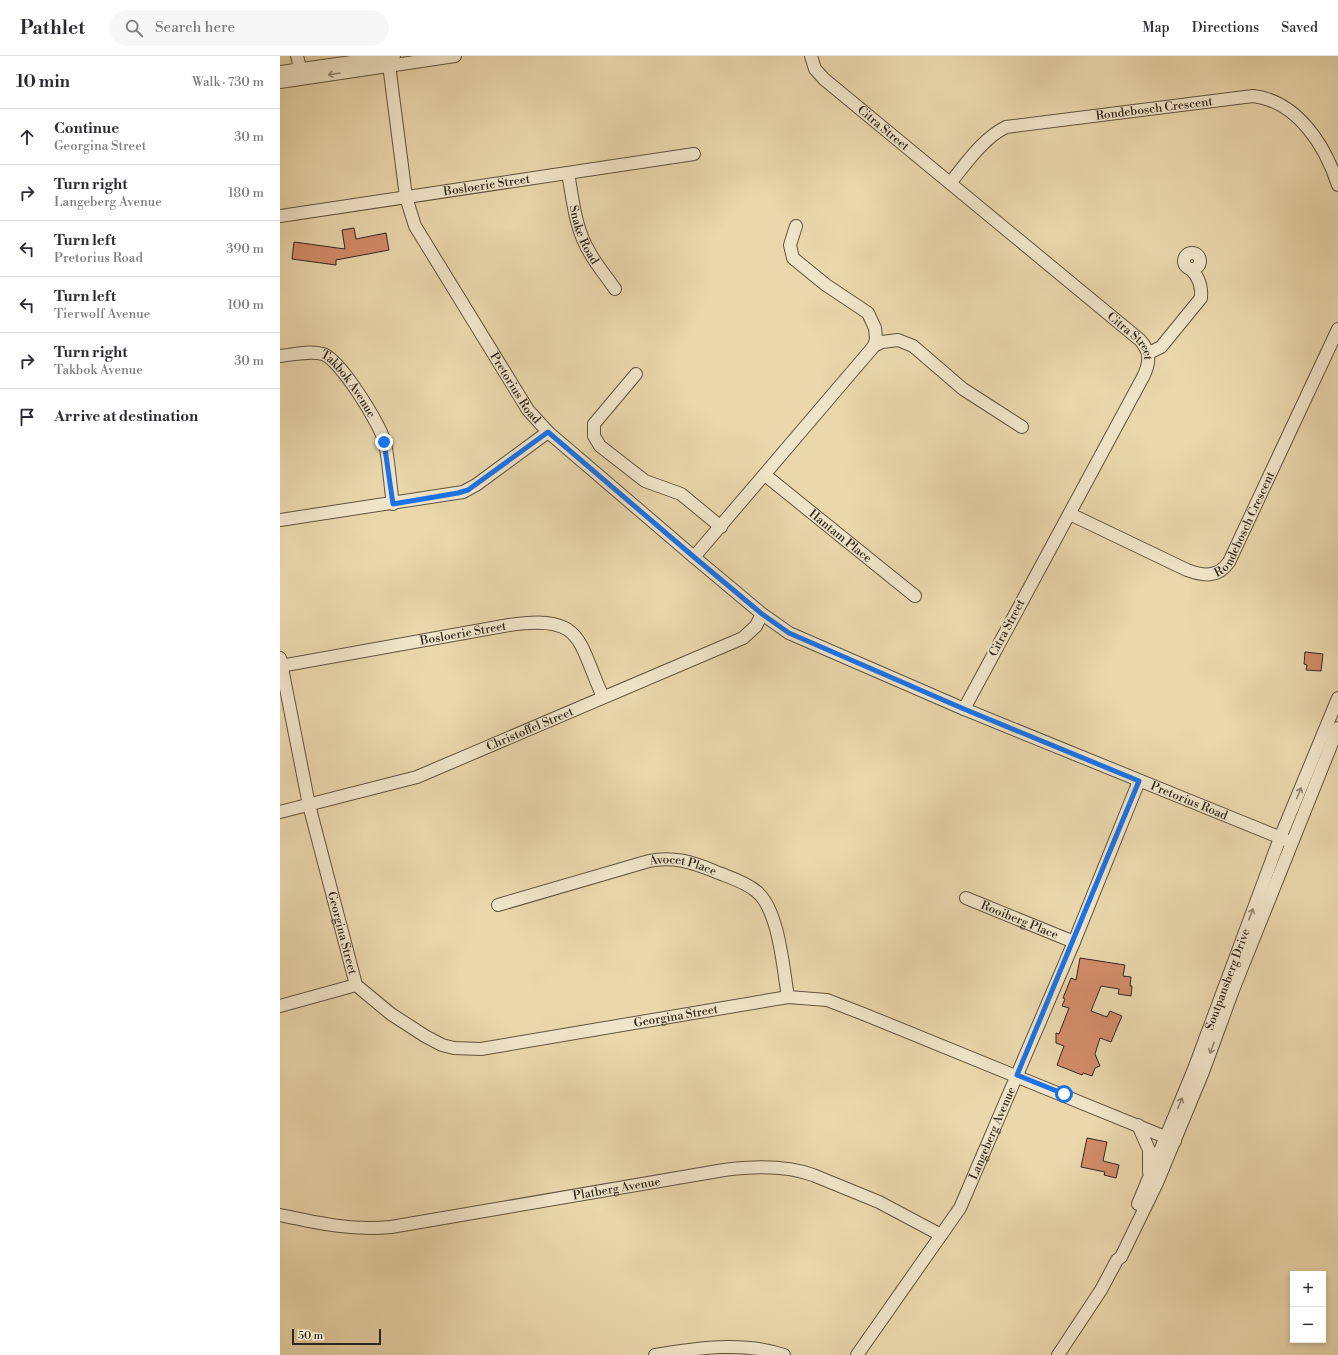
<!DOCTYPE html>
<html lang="en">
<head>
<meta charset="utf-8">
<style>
	:root { --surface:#fff; --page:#f7f7f7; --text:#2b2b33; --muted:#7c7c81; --line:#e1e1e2 }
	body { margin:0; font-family:"Libre Bodoni",serif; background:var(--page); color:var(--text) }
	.controls { position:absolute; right:12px; bottom:12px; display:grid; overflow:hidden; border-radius:0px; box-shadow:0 2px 6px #0003 }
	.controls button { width:36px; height:36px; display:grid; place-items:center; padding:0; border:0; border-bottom:1px solid var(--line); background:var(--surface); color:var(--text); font:20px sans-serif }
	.scale { position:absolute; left:12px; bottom:10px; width:89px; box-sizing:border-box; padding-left:4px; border:2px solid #32271c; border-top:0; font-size:11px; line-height:14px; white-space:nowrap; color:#32271c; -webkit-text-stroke:3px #f1e5c9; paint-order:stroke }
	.stop { position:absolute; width:12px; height:12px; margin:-9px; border:3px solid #1a73e8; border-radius:50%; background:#fff }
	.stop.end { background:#1a73e8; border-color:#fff; box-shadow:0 1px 4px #0008 }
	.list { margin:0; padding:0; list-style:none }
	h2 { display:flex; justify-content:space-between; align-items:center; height:52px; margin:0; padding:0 16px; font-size:17px }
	h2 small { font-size:13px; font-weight:400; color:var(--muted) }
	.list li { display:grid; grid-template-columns:26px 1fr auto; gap:12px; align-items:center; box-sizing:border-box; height:56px; padding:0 16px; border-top:1px solid var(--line) }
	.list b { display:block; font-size:15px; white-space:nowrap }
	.list p { margin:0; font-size:13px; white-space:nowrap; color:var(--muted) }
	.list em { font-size:13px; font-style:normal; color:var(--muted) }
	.icon { flex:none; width:22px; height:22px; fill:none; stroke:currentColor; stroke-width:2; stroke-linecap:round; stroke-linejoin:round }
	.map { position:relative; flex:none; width:1058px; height:1299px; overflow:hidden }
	header { display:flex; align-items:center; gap:24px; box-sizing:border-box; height:56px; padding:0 20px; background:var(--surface); border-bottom:1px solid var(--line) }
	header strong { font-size:19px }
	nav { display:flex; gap:22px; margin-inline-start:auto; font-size:14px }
	.search { width:280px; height:36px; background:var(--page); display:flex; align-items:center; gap:10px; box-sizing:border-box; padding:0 14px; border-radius:22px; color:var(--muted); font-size:15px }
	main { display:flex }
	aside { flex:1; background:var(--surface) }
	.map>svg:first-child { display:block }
	.building { fill:#d28c6a; stroke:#32271c }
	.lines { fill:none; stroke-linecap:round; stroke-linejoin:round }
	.minor-casing { stroke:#605340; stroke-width:14 }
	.minor { stroke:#f1e5c9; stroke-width:12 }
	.oneway { stroke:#928672 }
	.route { stroke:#1a73e8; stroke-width:5 }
	.labels { text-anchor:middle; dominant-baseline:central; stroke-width:4; stroke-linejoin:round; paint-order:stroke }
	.street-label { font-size:12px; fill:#32271c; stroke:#f1e5c9 }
</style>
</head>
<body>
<header>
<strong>Pathlet</strong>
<div class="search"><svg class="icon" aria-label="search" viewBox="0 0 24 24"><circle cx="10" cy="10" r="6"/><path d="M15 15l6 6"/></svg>Search here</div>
<nav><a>Map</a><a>Directions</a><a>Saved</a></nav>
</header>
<main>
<aside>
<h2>10 min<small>Walk · 730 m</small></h2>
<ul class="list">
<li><svg class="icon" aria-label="ahead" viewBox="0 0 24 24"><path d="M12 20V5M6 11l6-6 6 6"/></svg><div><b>Continue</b><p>Georgina Street</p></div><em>30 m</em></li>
<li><svg class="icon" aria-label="right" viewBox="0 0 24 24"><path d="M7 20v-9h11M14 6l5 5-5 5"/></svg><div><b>Turn right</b><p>Langeberg Avenue</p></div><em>180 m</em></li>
<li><svg class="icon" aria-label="left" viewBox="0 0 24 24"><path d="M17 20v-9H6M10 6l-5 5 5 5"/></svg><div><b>Turn left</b><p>Pretorius Road</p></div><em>390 m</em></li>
<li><svg class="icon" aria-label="left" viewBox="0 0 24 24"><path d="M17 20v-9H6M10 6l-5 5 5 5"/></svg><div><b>Turn left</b><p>Tierwolf Avenue</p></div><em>100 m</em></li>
<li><svg class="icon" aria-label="right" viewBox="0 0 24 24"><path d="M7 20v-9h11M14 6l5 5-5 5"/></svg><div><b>Turn right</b><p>Takbok Avenue</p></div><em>30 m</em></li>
<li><svg class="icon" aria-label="arrive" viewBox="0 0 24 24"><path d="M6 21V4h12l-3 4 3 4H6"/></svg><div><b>Arrive at destination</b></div></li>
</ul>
</aside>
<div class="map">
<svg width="1058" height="1299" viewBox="0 0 1058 1299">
	<rect width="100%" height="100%" fill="#ead7ac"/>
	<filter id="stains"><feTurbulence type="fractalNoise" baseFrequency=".005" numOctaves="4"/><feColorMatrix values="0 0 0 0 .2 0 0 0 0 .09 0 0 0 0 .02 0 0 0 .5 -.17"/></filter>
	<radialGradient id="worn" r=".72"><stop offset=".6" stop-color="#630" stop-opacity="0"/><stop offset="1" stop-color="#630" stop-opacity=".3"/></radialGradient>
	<g class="building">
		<path d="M 74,172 L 76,183 L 106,177 L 109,194 L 56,204 L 56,209 L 12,203 L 14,186 L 65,193 L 62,174 Z"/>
		<path d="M 1025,596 L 1043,598 L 1041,615 L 1026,614 L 1027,609 L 1024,608 Z"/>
		<path d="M 800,902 L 845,909 L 843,920 L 851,921 L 850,930 L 852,930 L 851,940 L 838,938 L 839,933 L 821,930 L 811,955 L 827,961 L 830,955 L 842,960 L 831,986 L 820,982 L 815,998 L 820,1010 L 815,1012 L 812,1020 L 803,1017 L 802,1019 L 777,1009 L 784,990 L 776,987 L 776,977 L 779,978 L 789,952 L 782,950 L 785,943 L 783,942 L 791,922 L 796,924 Z"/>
		<path d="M 807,1082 L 827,1086 L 823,1105 L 839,1109 L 836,1122 L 824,1119 L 825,1116 L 801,1111 Z"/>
	</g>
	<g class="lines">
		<g class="minor-casing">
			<g id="minor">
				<path d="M 17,0 L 22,19"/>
				<path id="s1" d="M 531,0 L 535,13 L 544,23 L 860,284 C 871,296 870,307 863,321 L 684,653"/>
				<path id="s2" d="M 108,1 L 126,141 L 135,170 L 248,354 L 268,376 L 414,501 L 482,558 L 509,577 L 684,653 L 1011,786"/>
				<path d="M 0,16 L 114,0"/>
				<path d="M 0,26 L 175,0"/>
				<path id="s3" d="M 288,117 C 293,144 295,173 310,197 C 317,210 327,221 335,233"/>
				<path id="s4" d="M 670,127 C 686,108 702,83 726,71 L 973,40 C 1017,45 1045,89 1058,129"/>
				<path id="s5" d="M 0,160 L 414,98"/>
				<path d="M 516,170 L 510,189 L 513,202 L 546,229 L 588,257 L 595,272 L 596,283 L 594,290"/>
				<circle cx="912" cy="205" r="8"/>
				<path d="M 869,297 L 881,291 L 921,242 C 922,230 919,222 911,213"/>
				<path id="s6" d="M 0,300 C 13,299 29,294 43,298 C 60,303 100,368 105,387 C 109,407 110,428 113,448"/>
				<path d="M 356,318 L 314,368 L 314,380 L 320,390 L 365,425 L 401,438 L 441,471"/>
				<path id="s7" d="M 485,419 L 635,540"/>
				<path id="s8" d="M 790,458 L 907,514 C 923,520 938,522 949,506 L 1058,273"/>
				<path d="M 0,464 L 183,436 L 196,429 L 268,376"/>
				<path d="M 414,501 L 594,290 L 602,286 L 618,284 L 633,290 L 683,333 L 742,371"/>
				<path id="s9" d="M 0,602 L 29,749 L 76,929 L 111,958 L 145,980 L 162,989 L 174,992 L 201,993 L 508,941 L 547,944 L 581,957 L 895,1085"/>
				<path id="s10" d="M 0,610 L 229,569 C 304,558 297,584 323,641"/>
				<path id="s11" d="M 0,756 L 137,721 L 463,582 L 476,570 L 482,558"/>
				<path id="s12" d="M 686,842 L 794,886"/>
				<path id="s13" d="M 218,849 L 369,805 C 393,800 412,806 434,815 C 448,821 464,825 476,835 C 499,853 503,912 508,941"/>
				<path d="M 0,950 L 76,929"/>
				<path d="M 858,1069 L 869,1094 L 869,1116"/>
				<path id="s14" d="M 858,1148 L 914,1013 L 1000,782 L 1058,642"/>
				<path id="s15" d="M 0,1159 C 37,1167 73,1175 111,1171 L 444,1114 C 474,1110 505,1109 533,1119 L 599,1146 L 661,1179"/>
				<path d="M 375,1299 C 416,1292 463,1285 504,1299"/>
				<path id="s16" d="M 577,1299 L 680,1152 L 794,886 L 859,725"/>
				<path d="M 778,1299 L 821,1234 L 837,1204 L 841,1201 L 877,1127 L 923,1016 L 953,934 L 1058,672"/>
			</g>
		</g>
		<use href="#minor" class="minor"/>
	</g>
	<defs><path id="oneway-shaft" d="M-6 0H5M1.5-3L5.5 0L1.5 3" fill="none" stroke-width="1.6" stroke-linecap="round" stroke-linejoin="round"/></defs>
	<g class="oneway">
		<use href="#oneway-shaft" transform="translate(54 18) rotate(171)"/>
		<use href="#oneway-shaft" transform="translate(1019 737) rotate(-68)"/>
		<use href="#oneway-shaft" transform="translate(971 858) rotate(-70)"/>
		<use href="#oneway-shaft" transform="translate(932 992) rotate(110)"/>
		<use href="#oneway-shaft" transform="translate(900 1047) rotate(-68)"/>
	</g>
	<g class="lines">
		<path class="route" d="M 104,386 L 113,448 L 178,437 L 188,434 L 268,376 L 414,501 L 482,558 L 509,577 L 684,653 L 859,725 L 737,1019 L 784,1038"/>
	</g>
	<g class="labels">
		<g class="street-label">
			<text stroke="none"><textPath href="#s4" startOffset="229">Rondebosch Crescent</textPath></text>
			<text stroke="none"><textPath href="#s1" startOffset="104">Citra Street</textPath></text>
			<text stroke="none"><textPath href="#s5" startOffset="209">Bosloerie Street</textPath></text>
			<text stroke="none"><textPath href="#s3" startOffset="64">Snake Road</textPath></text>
			<text stroke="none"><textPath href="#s1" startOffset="428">Citra Street</textPath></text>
			<text stroke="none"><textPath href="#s6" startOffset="83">Takbok Avenue</textPath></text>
			<text stroke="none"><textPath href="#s2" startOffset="362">Pretorius Road</textPath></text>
			<text stroke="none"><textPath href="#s8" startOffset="217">Rondebosch Crescent</textPath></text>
			<text stroke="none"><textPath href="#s7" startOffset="97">Hantam Place</textPath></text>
			<text transform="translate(727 572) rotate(-62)">Citra Street</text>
			<text stroke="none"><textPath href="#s10" startOffset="186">Bosloerie Street</textPath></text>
			<text stroke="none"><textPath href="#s11" startOffset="264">Christoffel Street</textPath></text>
			<text stroke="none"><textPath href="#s2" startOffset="1165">Pretorius Road</textPath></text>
			<text stroke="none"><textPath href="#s13" startOffset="192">Avocet Place</textPath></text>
			<text stroke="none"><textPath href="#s12" startOffset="58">Rooiberg Place</textPath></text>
			<text stroke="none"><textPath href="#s9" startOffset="282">Georgina Street</textPath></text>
			<text stroke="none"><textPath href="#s14" startOffset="242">Soutpansberg Drive</textPath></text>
			<text stroke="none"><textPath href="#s9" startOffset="678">Georgina Street</textPath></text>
			<text stroke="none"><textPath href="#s16" startOffset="261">Langeberg Avenue</textPath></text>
			<text stroke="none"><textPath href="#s15" startOffset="341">Platberg Avenue</textPath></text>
		</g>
	</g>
	<rect width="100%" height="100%" filter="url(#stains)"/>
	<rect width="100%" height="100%" fill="url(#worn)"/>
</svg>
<div class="controls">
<button>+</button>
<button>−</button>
</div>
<div class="scale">50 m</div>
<div class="stop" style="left:784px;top:1038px"></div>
<div class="stop end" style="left:104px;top:386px"></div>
</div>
</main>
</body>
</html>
